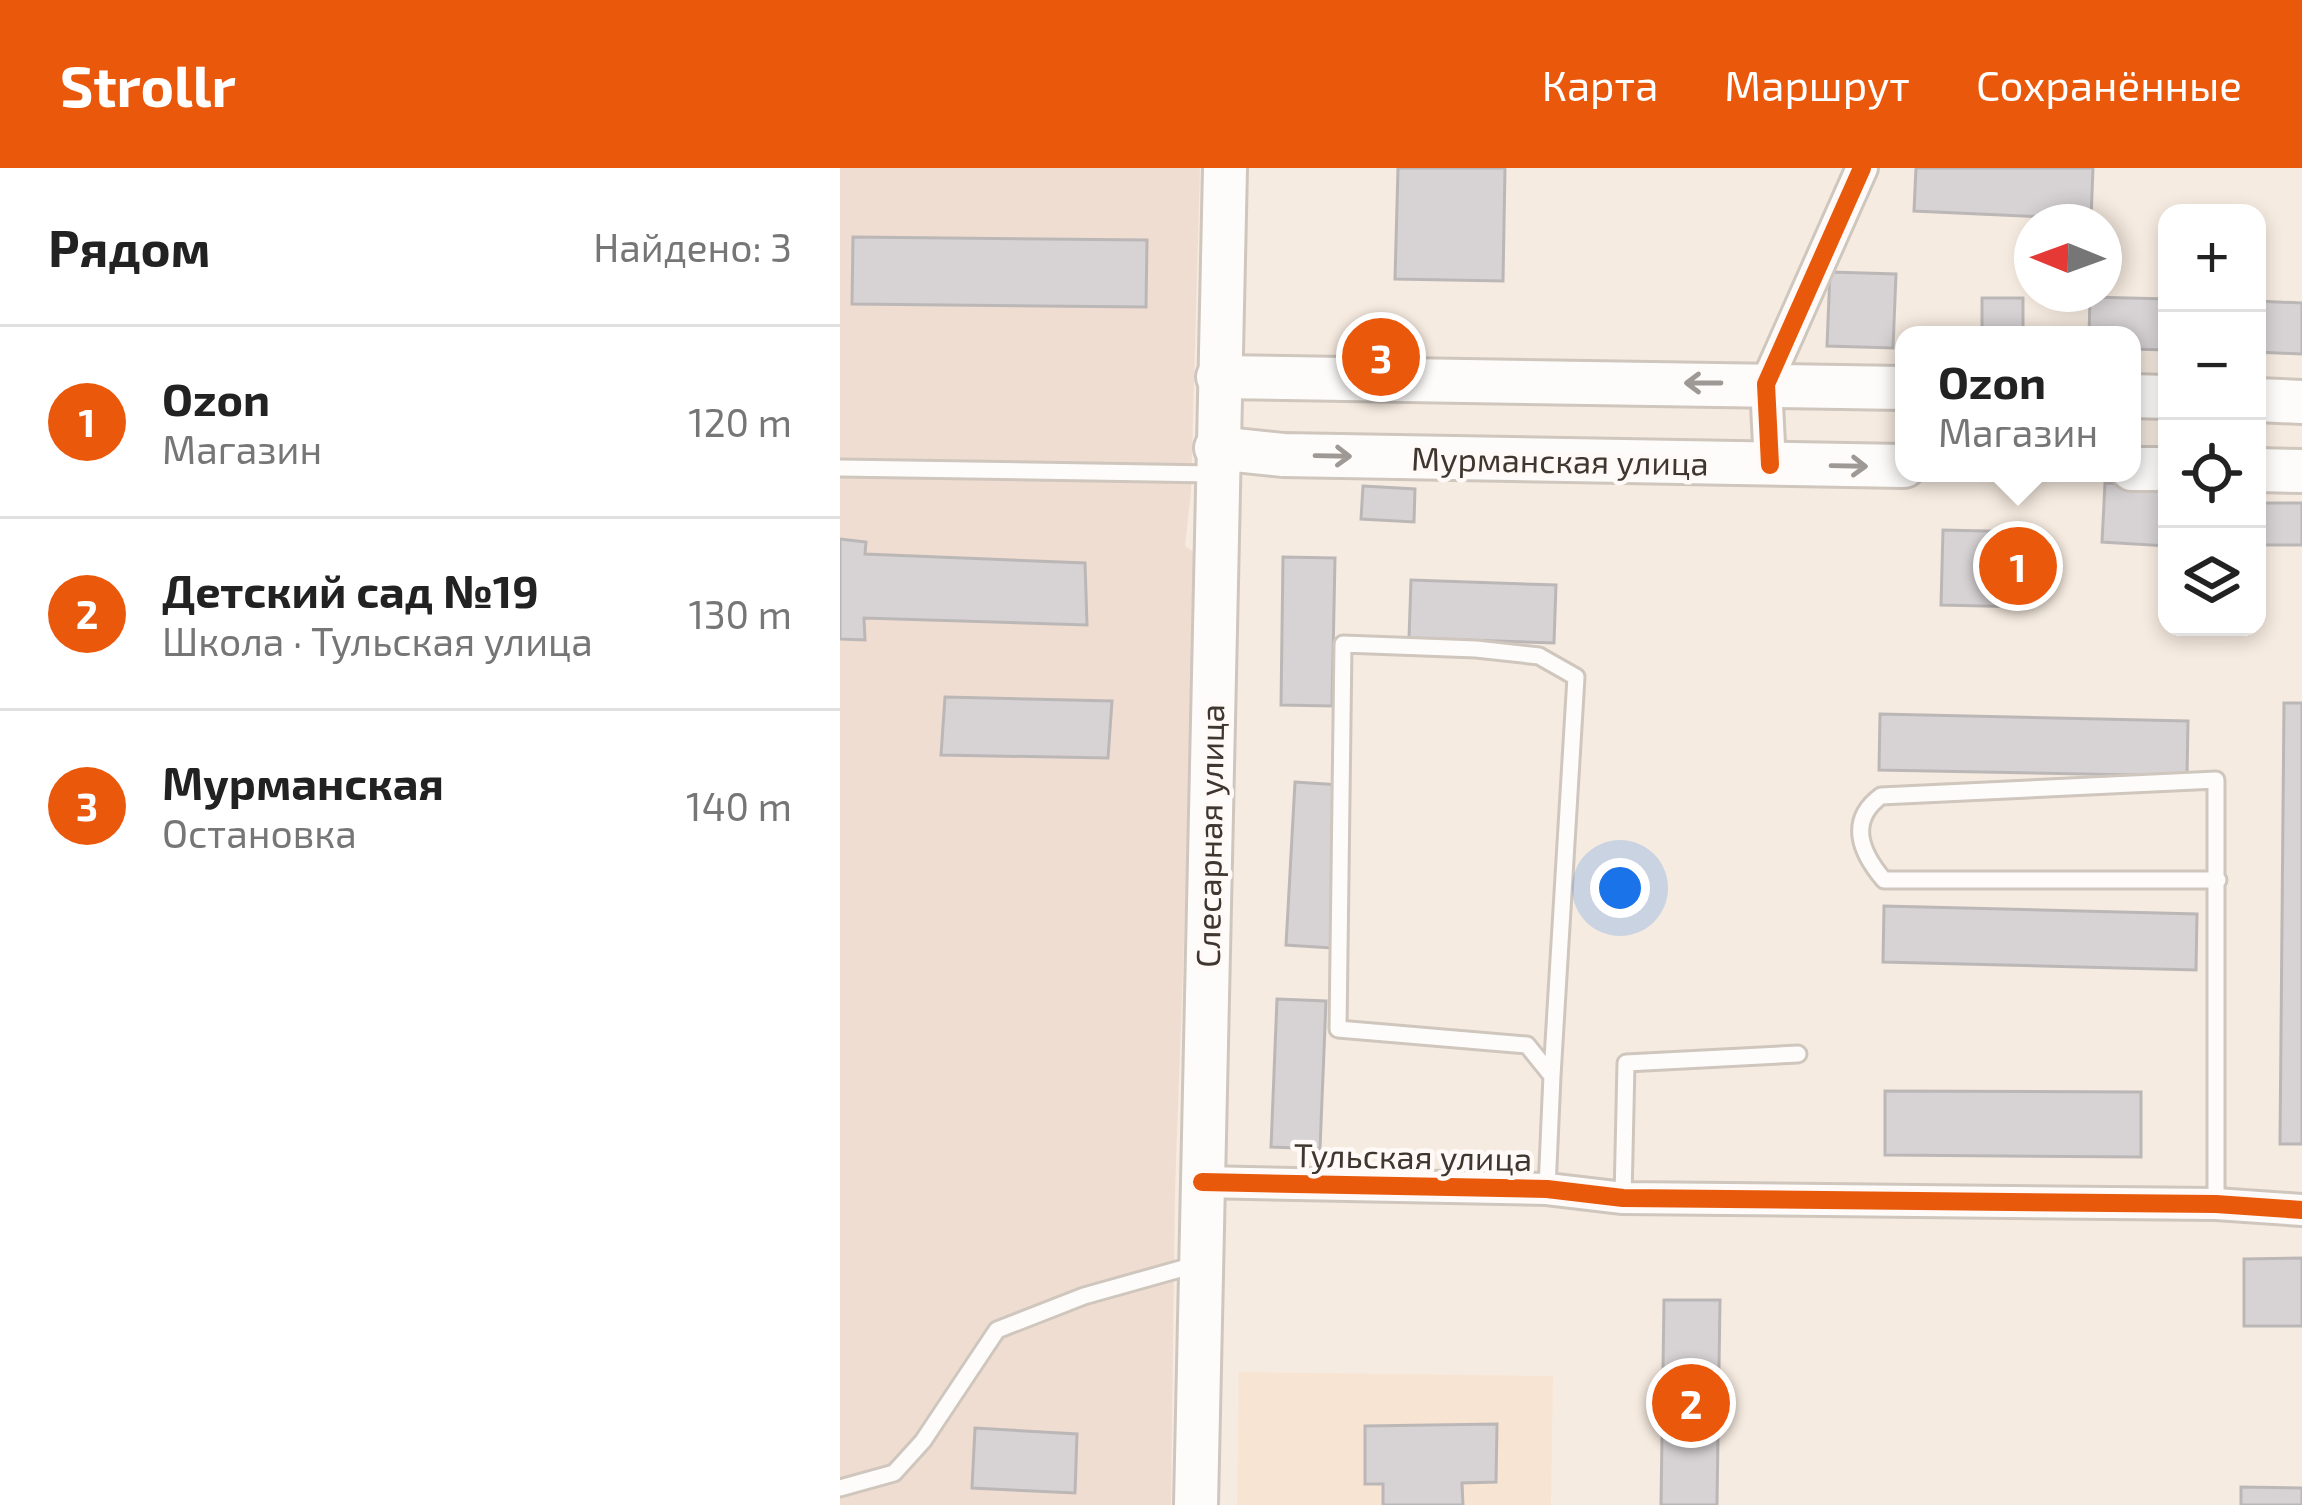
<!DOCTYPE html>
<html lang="ru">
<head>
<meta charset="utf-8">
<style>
	:root { --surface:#fff; --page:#f6f6f6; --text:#222; --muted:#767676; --line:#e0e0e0; --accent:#ea580c }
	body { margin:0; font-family:"Exo 2",sans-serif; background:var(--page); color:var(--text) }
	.controls { position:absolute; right:36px; top:36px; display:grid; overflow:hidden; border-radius:24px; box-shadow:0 6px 18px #0003 }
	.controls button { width:108px; height:108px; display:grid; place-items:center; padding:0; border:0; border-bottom:3px solid var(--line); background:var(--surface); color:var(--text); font:60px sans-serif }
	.compass { position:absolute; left:1174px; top:36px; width:108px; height:108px; border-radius:50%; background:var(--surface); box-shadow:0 6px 18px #0003; rotate:271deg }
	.you { position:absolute; left:780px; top:720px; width:42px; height:42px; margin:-30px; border:9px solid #fff; border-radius:50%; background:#1a73e8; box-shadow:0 0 0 18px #1a73e833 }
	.badge { display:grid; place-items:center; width:78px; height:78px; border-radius:50%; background:var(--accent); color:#fff; font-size:39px; font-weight:700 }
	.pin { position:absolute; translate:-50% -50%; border:6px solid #fff; box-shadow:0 3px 12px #0006 }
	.popup { position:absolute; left:1055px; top:158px; width:246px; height:156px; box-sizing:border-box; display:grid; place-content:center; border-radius:24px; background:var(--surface); filter:drop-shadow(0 3px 9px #0005); font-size:39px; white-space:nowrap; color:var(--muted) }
	.popup b { font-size:45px; color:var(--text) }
	.popup::after { content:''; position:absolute; left:50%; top:100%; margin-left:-24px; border:24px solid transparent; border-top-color:var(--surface) }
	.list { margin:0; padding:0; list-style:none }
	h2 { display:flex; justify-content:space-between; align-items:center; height:156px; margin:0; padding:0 48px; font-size:51px }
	h2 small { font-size:39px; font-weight:400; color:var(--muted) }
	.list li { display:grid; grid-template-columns:78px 1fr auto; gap:36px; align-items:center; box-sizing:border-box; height:192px; padding:0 48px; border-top:3px solid var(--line) }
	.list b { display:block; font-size:45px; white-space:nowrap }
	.list p { margin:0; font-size:39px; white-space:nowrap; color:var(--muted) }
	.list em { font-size:39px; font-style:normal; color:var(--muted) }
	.icon { flex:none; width:66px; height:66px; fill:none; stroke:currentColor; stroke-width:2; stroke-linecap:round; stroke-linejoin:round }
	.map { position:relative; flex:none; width:1462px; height:1337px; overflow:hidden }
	header { display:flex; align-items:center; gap:72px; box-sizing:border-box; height:168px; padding:0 60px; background:var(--accent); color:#fff }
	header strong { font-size:57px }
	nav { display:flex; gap:66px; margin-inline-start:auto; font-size:42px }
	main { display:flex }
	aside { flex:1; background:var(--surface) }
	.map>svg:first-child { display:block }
	.built { fill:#f8e4d2 }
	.industrial { fill:#efddd2 }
	.building { fill:#d7d2d4; stroke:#bcb7b7; stroke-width:3 }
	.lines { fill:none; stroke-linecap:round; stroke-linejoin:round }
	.lane-casing { stroke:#cfc6be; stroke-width:21 }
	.street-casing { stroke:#cfc6be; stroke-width:36 }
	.secondary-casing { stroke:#cfc6be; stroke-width:48 }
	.lane { stroke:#fefcfa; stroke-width:15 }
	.street { stroke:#fefcfa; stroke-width:30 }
	.secondary { stroke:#fefcfa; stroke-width:42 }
	.cycleway-casing { stroke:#fffaf7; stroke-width:26 }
	.cycleway { stroke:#e8590c; stroke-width:18 }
	.oneway { stroke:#9e9994 }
	.labels { text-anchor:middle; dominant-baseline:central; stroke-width:9; stroke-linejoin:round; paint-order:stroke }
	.street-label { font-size:33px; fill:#3e362f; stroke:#fffaf7 }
</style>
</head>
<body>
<header>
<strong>Strollr</strong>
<nav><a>Карта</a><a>Маршрут</a><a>Сохранённые</a></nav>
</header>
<main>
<aside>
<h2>Рядом<small>Найдено: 3</small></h2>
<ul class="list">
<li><span class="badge">1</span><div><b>Ozon</b><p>Магазин</p></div><em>120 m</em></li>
<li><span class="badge">2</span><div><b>Детский сад №19</b><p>Школа · Тульская улица</p></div><em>130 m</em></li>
<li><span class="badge">3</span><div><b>Мурманская</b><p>Остановка</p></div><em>140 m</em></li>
</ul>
</aside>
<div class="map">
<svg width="1462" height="1337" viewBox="0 0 1462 1337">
	<rect width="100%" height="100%" fill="#f6ebe0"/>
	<path class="built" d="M 399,1204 L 713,1208 L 711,1337 L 397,1337 Z"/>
	<path class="industrial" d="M 0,0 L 360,0 L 351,324 L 345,378 L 369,394 L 370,601 L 349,634 L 335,1023 L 331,1337 L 0,1337 Z"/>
	<g class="building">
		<path d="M 558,0 L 665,0 L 663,113 L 555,111 Z"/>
		<path d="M 1076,0 L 1253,0 L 1251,51 L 1074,43 Z"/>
		<path d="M 13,69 L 307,72 L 306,139 L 12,136 Z"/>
		<path d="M 990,104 L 1056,106 L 1053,180 L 987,178 Z"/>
		<path d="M 1250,129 L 1327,131 L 1327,182 L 1292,181 L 1292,167 L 1249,167 Z"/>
		<rect x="1142" y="130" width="41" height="37"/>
		<path d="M 1417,133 L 1462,135 L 1462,186 L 1417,184 Z"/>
		<path d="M 1265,315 L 1327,318 L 1327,378 L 1262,374 Z"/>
		<path d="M 523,318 L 575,321 L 574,354 L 521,351 Z"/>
		<rect x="1417" y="335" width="45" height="42"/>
		<path d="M 1103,362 L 1188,364 L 1186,439 L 1101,437 Z"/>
		<path d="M 0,371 L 26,374 L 25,386 L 245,395 L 247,457 L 24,450 L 25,472 L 0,471 Z"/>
		<path d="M 443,389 L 495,390 L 492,538 L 441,537 Z"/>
		<path d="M 571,412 L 716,417 L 714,475 L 569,470 Z"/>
		<path d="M 105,529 L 272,533 L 268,590 L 101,587 Z"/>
		<path d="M 1444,535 L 1462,535 L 1462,976 L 1440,976 Z"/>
		<path d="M 1040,546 L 1348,553 L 1347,608 L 1039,602 Z"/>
		<path d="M 455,614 L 500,617 L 491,780 L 446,777 Z"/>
		<path d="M 1044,738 L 1357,746 L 1356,802 L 1043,794 Z"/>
		<path d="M 437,831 L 486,833 L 480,981 L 431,979 Z"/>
		<path d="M 1045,923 L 1301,924 L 1301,989 L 1045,987 Z"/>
		<path d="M 1462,1090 L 1462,1158 L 1404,1158 L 1404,1091 Z"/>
		<path d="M 824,1132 L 880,1132 L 877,1337 L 821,1337 Z"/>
		<path d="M 657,1256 L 656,1314 L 622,1315 L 623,1337 L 543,1337 L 543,1316 L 525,1316 L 525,1258 Z"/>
		<path d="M 135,1260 L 237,1266 L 235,1325 L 132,1320 Z"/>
		<path d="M 1401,1319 L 1462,1320 L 1462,1337 L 1401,1337 Z"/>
	</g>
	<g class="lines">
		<g class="lane-casing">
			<g id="lane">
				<path d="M 0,300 L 373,306"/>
				<path d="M 707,1021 L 712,908 L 687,877 L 498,861 L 503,476 L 636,481 L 699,488 L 736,509 L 712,908"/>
				<path d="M 783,1030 L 786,895 L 958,886"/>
				<path d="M 1376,1036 L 1376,612 L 1041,628 C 1007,653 1021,685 1044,712 L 1378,712"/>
				<path d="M 0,1320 L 54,1305 L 83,1273 L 157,1162 L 244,1128 L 358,1096"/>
			</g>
		</g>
		<g class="street-casing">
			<g id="street">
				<path d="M 930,297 L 926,216 L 1022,0"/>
				<path d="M 362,1014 L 707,1021 L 783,1030 L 1376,1036 L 1462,1042"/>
			</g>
		</g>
		<g class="secondary-casing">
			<g id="secondary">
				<path d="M 378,209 L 1064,220"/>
				<path d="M 1292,228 L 1327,229"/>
				<path d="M 1417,232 L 1462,234"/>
				<path d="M 376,280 L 443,287 L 1064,298"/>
				<path d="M 1292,301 L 1327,301"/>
				<path d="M 1417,302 L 1462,303"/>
				<path d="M 356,1337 L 385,0"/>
			</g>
		</g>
		<use href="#lane" class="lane"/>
		<use href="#street" class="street"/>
		<use href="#secondary" class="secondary"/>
		<g class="cycleway-casing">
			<g id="cycleway">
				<path d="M 930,297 L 926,216 L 1022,0"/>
				<path d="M 362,1014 L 707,1021 L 783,1030 L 1376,1036 L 1462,1042"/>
			</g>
		</g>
		<use href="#cycleway" class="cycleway"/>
	</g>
	<defs><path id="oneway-shaft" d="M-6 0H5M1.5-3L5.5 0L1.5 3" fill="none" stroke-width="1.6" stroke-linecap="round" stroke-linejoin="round" transform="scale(3)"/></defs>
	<g class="oneway">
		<use href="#oneway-shaft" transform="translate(863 215) rotate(-180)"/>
		<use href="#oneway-shaft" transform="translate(493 288) rotate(1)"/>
		<use href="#oneway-shaft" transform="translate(1009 298) rotate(1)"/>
	</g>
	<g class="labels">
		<g class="street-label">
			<text transform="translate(720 292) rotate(1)">Мурманская улица</text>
			<text transform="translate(369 668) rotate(-89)">Слесарная улица</text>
			<text transform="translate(573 988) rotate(1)">Тульская улица</text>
		</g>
	</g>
</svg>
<div class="controls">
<button>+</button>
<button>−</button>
<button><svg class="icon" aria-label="locate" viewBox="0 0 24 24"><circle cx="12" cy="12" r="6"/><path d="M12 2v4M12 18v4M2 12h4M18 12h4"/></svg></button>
<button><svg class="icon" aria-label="layers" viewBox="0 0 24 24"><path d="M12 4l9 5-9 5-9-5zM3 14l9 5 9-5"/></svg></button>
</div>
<svg class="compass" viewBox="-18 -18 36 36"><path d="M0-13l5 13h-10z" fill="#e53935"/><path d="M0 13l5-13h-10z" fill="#767676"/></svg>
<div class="you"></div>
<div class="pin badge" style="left:1178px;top:398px">1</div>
<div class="popup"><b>Ozon</b>Магазин</div>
<div class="pin badge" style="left:851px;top:1235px">2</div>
<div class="pin badge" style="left:541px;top:189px">3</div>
</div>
</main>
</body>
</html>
